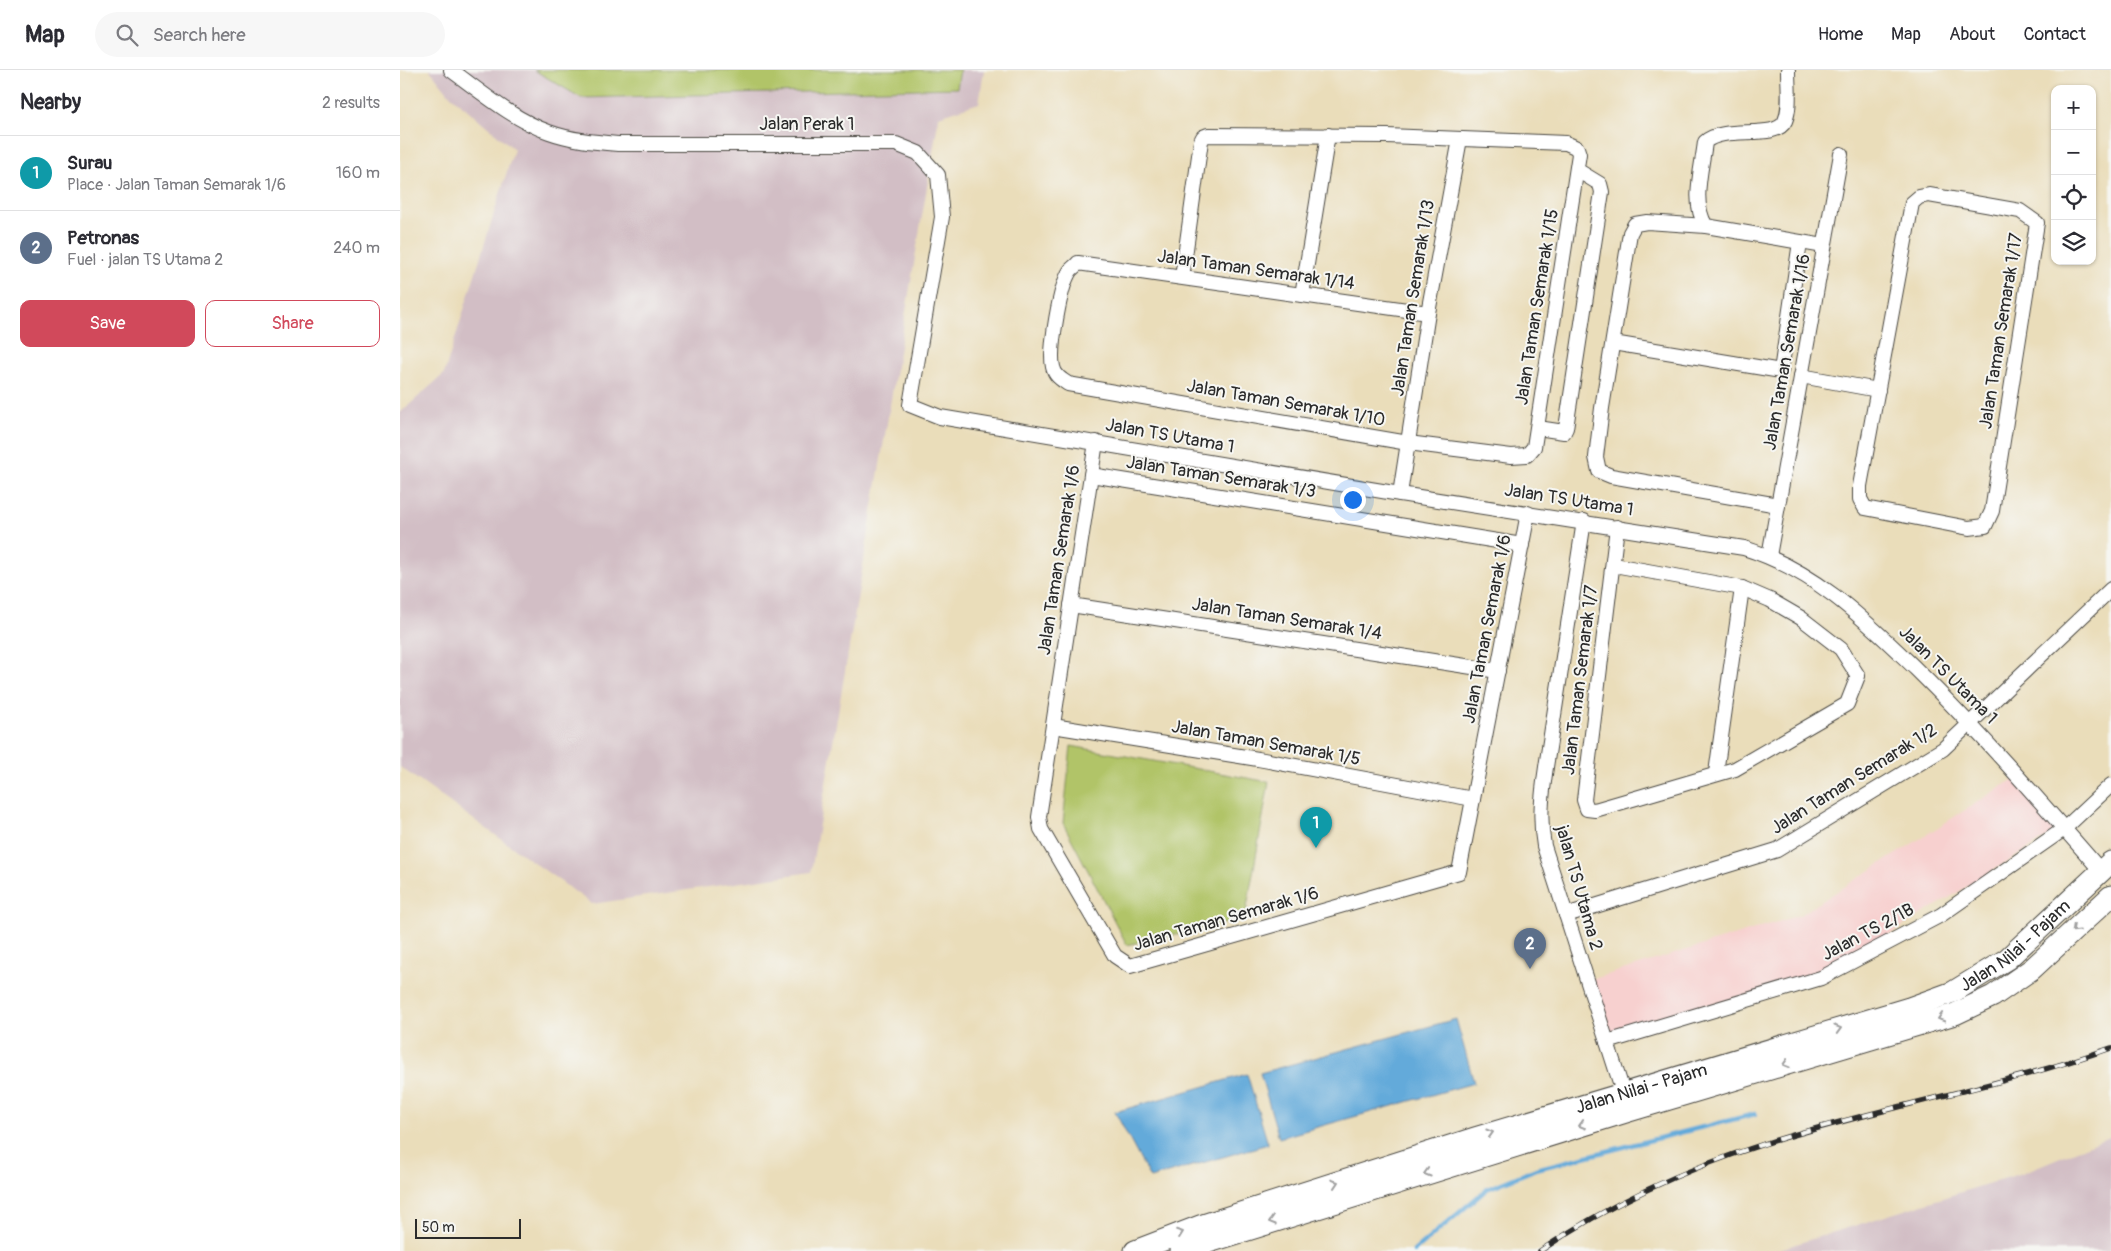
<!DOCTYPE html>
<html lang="en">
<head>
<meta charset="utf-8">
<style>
	:root { --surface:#fff; --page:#f7f7f7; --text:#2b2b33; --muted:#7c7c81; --line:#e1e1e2; --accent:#d1495b }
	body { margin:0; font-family:Pangolin,sans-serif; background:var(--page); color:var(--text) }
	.controls { position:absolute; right:15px; top:15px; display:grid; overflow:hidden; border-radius:10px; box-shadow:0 1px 4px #0004 }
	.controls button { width:45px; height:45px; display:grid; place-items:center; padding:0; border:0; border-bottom:1px solid var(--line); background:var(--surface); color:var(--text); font:25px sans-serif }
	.scale { position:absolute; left:15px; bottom:12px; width:106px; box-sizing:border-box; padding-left:5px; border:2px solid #2b2b2b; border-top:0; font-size:14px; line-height:18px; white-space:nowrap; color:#2b2b2b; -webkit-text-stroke:4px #f6f6f2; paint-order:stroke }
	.you { position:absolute; left:952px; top:429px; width:18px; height:18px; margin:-12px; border:4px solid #fff; border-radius:50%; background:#1a73e8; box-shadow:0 0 0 8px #1a73e833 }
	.badge { display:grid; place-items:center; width:32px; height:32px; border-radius:50%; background:var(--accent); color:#fff; font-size:16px; font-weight:700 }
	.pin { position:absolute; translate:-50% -41px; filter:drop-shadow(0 1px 2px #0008) }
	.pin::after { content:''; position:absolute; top:26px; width:18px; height:15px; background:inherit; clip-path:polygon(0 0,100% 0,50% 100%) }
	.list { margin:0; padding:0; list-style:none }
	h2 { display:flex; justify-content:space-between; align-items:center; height:65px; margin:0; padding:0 20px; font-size:21px }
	h2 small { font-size:16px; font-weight:400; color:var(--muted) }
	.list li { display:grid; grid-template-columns:32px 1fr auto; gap:15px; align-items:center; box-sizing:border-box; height:75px; padding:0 20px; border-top:1px solid var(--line) }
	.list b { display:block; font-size:19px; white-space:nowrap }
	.list p { margin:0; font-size:16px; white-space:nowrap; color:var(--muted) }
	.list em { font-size:16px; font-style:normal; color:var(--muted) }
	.actions { display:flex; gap:10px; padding:15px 20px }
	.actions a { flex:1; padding:11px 0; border:1px solid var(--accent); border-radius:10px; text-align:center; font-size:18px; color:var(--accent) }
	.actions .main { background:var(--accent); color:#fff }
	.icon { flex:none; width:28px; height:28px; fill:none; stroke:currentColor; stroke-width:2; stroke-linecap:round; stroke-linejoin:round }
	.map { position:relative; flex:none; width:1711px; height:1181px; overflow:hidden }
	header { display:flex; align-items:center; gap:30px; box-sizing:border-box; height:70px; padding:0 25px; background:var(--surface); border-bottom:1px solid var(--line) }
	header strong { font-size:24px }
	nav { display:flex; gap:28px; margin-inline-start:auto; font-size:18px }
	.search { width:350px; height:45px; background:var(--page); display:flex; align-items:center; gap:12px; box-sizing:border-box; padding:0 18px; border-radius:28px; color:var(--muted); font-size:19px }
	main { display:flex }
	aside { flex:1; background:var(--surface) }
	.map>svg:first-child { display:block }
	.built { fill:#f7d0cf }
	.industrial { fill:#d2bec5 }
	.green { fill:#b1c468; stroke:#6e784a }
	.water { fill:#64aada; stroke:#486a82 }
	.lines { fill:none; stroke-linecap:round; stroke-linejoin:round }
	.stream { stroke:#64aada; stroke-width:4.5 }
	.minor-casing { stroke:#484640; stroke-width:16 }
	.primary-casing { stroke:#484640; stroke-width:23 }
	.minor { stroke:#fff; stroke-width:14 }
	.primary { stroke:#fff; stroke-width:21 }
	.rail-casing { stroke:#2b2b2b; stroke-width:5.5 }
	.rail { stroke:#f6f6f2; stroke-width:4; stroke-dasharray:11; stroke-linecap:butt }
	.oneway { stroke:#a0a0a0 }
	.labels { text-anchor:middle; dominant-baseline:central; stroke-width:4; stroke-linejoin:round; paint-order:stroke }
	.street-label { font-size:18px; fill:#2b2b2b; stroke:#f6f6f2 }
</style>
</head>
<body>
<header>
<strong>Map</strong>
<div class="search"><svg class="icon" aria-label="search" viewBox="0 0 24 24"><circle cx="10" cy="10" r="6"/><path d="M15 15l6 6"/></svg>Search here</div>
<nav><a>Home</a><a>Map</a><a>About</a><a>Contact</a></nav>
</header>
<main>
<aside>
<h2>Nearby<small>2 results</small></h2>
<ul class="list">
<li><span class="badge" style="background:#0f9aa8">1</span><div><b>Surau</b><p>Place · Jalan Taman Semarak 1/6</p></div><em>160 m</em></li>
<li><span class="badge" style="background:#5c6f8a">2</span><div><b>Petronas</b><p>Fuel · jalan TS Utama 2</p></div><em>240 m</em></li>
</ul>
<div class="actions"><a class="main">Save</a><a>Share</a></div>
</aside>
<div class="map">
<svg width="1711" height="1181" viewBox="0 0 1711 1181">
	<rect width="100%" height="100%" fill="#f6f6f2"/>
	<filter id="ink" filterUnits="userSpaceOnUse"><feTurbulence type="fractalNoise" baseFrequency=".02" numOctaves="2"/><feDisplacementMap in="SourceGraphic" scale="10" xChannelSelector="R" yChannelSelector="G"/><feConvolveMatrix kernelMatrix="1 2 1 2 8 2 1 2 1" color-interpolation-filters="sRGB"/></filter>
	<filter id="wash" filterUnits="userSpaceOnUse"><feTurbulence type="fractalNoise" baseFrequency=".0096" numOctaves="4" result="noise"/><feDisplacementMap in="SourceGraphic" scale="20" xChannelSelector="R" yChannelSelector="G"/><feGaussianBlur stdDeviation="1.12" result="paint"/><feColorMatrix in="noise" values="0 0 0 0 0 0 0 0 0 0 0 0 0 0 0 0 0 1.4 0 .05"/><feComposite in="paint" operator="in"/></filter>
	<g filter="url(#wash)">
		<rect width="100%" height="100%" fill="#eaddba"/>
		<path class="built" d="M 1617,707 L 1664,757 L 1419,908 L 1205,973 L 1184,912 L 1400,845 Z"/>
		<g class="industrial">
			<path d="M 30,0 L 584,0 L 579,33 L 539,46 L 411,802 L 192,834 L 0,697 L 0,343 L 44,304 L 114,79 L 51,26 Z"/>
			<path d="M 1711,1066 L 1711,1181 L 1374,1181 L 1622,1103 Z"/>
		</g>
		<g class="green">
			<path d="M 134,0 L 560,0 L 557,18 L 181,28 Z"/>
			<path d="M 671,676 L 869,712 L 845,849 L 727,875 L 663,753 Z"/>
		</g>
		<g class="water">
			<path d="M 1056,949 L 1074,1013 L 879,1068 L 860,1003 Z"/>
			<path d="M 847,1004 L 868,1074 L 750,1108 L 715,1042 Z"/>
		</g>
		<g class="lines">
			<path class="stream" d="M 1014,1181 L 1087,1119 L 1136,1099 L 1355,1044"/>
		</g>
	</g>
	<g filter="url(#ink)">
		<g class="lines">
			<g class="minor-casing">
				<g id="minor">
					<path d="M 51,0 C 80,21 114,50 149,62 C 171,70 194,72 218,74 L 496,74 L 518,83 L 538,105 L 542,147 L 510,335 L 540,347 L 1000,424 L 1344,478 C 1415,500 1464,549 1516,599 C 1581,663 1641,732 1701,801"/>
					<path d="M 1388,0 C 1388,16 1391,37 1385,51 C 1376,71 1324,54 1305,72 C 1302,99 1291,133 1306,156 L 1424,176"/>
					<path d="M 1529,125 L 1620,141 L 1637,153 L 1592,441 L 1585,456 L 1569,458 L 1465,438 L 1460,429 L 1460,416 L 1512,133 L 1519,127 Z"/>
					<path d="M 1306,156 L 1247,152 L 1235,154 L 1230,163 L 1202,338 L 1196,387 L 1199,401 L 1211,406 L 1378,435"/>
					<path d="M 782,208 L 801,71 L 803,67 L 808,65 L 987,66 L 1166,73 L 1177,78 L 1179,84 L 1134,377 L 1127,385 L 1111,386 L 1008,373 L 668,314 C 661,309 655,306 653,297 C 649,280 660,216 670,201 C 672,198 676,196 678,193 C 795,210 912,226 1028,243"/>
					<path d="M 902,225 L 928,65"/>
					<path d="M 1213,273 L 1381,301 L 1400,172"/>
					<path d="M 1401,306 L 1478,320"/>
					<path d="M 1138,358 L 1164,362 L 1166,358 L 1202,122 L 1200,114 L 1177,100"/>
					<path d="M 696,372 L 639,747 L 641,759 L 715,886 L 730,896 L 1059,802 L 1128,443"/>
					<path d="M 691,405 L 1122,475"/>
					<path d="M 1000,424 L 1028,243 L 1060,69"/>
					<path d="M 1184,451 L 1146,697 C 1142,724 1139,749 1144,776 L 1226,1031"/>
					<path d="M 1369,486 L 1441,84"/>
					<path d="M 1214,495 L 1342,518 L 1370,530 L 1401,548 L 1441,579 L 1458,606 L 1447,634 L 1335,699 L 1195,740 L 1187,739 L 1184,730 L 1217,457"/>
					<path d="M 671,535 L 1098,601"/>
					<path d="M 653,656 L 858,689 L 1073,729"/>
					<path d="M 1316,703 L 1342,518"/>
					<path d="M 1166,845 L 1377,780 L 1543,679 L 1711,519"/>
					<path d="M 1207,972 L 1421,908 L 1541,845 L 1664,759 L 1711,715"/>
				</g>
			</g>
			<g class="primary-casing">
				<g id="primary">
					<path id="s1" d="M 735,1181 L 800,1156 L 1075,1068 L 1509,938 L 1553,922 L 1607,889 L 1711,792"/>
					<path d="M 780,1181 L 1229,1041 L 1555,944 L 1593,926 L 1632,899 L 1711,826"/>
				</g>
			</g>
			<use href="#minor" class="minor"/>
			<use href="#primary" class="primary"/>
			<g class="rail-casing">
				<path id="rail" d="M 1140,1181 C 1209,1134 1285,1099 1364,1074 C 1479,1037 1598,1018 1711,978"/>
			</g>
			<use href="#rail" class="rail"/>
		</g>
		<defs><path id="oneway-chevron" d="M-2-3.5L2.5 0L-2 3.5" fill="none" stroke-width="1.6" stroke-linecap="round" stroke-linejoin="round" transform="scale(1.25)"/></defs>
		<g class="oneway">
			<use href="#oneway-chevron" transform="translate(1675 859) rotate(137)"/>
			<use href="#oneway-chevron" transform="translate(1541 948) rotate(163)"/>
			<use href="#oneway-chevron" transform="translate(1438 959) rotate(-16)"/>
			<use href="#oneway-chevron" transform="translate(1386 994) rotate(163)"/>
			<use href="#oneway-chevron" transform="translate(1182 1055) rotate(163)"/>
			<use href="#oneway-chevron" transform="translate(1090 1063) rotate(-17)"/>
			<use href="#oneway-chevron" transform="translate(1027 1103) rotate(163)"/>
			<use href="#oneway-chevron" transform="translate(935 1113) rotate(-18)"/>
			<use href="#oneway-chevron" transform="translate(872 1151) rotate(163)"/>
			<use href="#oneway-chevron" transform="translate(780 1163) rotate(-20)"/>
		</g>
	</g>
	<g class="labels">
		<g class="street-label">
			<text x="407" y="54">Jalan Perak 1</text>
			<text transform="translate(856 200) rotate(8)">Jalan Taman Semarak 1/14</text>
			<text transform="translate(1013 228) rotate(-81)">Jalan Taman Semarak 1/13</text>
			<text transform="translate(1137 237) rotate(-81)">Jalan Taman Semarak 1/15</text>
			<text transform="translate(1601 261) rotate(-81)">Jalan Taman Semarak 1/17</text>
			<text transform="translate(1387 282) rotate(-80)">Jalan Taman Semarak 1/16</text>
			<text transform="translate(886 333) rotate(10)">Jalan Taman Semarak 1/10</text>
			<text transform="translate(770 366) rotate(10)">Jalan TS Utama 1</text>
			<text transform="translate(821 407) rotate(9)">Jalan Taman Semarak 1/3</text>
			<text transform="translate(1169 430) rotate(9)">Jalan TS Utama 1</text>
			<text transform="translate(659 490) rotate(-81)">Jalan Taman Semarak 1/6</text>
			<text transform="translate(887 549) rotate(9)">Jalan Taman Semarak 1/4</text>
			<text transform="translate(1087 559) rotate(-79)">Jalan Taman Semarak 1/6</text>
			<text transform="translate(1548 605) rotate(45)">Jalan TS Utama 1</text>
			<text transform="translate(1180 610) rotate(-83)">Jalan Taman Semarak 1/7</text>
			<text transform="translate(866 673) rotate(10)">Jalan Taman Semarak 1/5</text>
			<text transform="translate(1454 709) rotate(-32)">Jalan Taman Semarak 1/2</text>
			<text transform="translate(1179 818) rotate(74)">jalan TS Utama 2</text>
			<text transform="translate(826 849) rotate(-16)">Jalan Taman Semarak 1/6</text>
			<text transform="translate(1468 862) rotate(-28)">Jalan TS 2/1B</text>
			<text stroke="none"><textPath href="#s1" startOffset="936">Jalan Nilai - Pajam</textPath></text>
			<text stroke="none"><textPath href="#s1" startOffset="532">Jalan Nilai - Pajam</textPath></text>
		</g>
	</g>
</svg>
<div class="controls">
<button>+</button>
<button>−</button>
<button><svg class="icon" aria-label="locate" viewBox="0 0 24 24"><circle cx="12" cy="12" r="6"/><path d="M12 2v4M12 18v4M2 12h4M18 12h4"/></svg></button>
<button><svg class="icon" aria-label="layers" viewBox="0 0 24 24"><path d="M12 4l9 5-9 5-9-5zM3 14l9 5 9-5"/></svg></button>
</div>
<div class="scale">50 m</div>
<div class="you"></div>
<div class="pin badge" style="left:916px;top:778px;background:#0f9aa8">1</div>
<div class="pin badge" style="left:1130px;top:899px;background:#5c6f8a">2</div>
</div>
</main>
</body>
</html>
